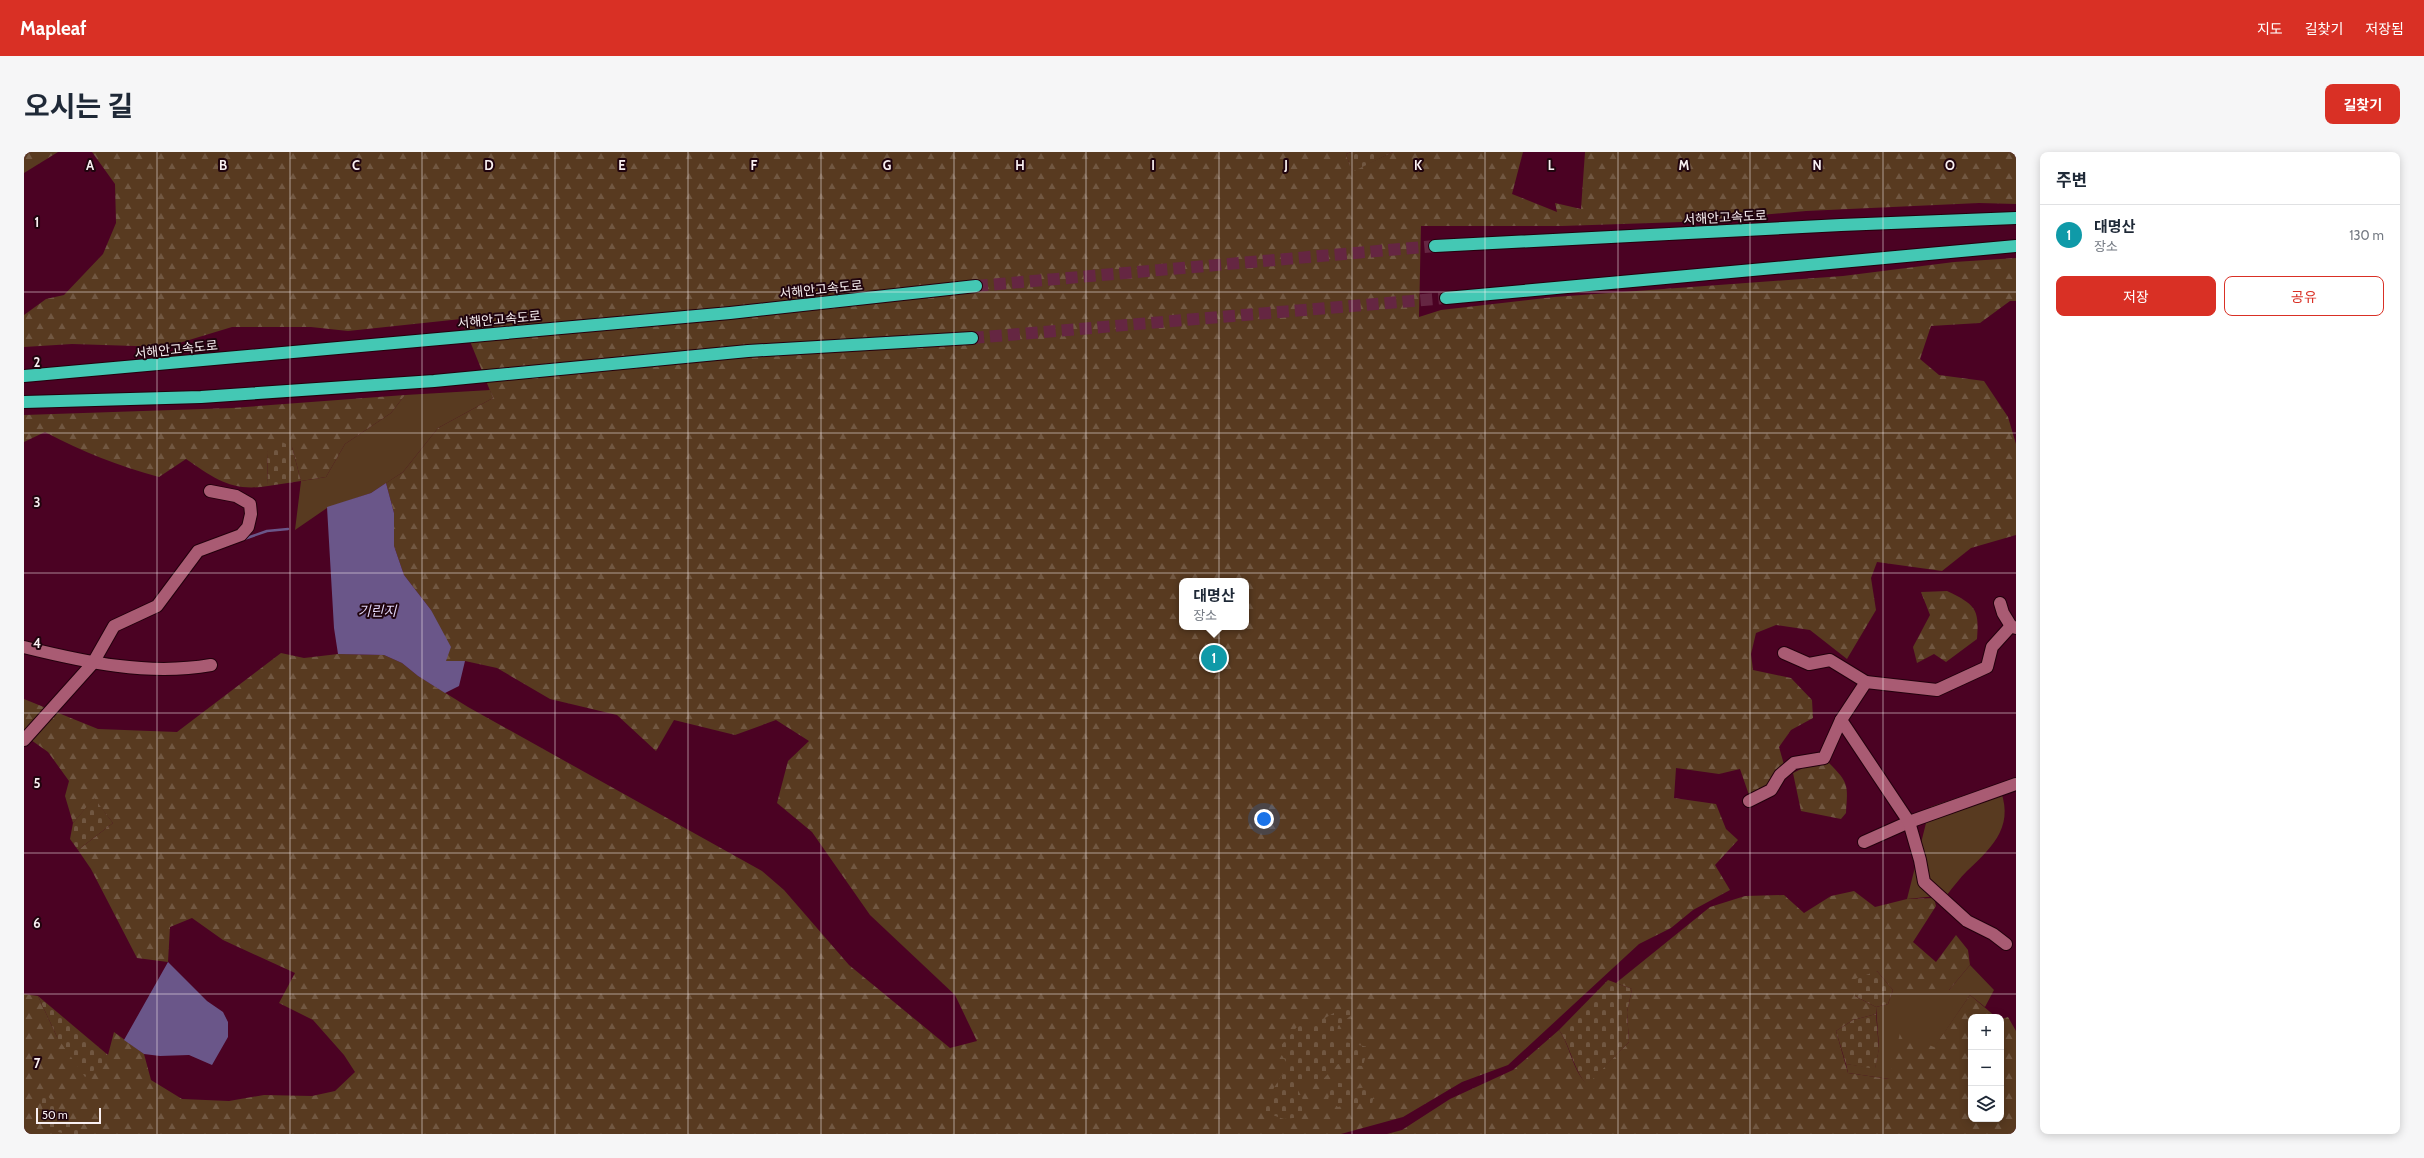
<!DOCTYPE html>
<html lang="ko">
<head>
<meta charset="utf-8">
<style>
	:root { --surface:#fff; --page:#f6f6f7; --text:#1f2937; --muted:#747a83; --line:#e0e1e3; --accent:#d93025 }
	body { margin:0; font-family:Cabin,"Noto Sans KR",sans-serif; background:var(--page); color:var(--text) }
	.controls { position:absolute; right:12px; bottom:12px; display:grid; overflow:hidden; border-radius:8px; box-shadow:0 2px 10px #0003 }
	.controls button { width:36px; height:36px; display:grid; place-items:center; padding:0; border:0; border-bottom:1px solid var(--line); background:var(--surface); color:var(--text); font:20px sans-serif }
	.scale { position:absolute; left:12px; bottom:10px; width:65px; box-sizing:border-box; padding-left:4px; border:2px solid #f9f0f2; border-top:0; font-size:11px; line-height:14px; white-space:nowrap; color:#f9f0f2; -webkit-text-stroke:3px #20040e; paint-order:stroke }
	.you { position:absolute; left:1240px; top:667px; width:14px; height:14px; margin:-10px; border:3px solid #fff; border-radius:50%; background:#1a73e8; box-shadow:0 0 0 6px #1a73e833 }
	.badge { display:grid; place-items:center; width:26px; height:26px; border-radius:50%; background:var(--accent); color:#fff; font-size:13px; font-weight:700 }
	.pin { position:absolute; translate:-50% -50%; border:2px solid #fff; box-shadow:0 1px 4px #0006 }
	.popup { position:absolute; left:1155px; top:426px; width:70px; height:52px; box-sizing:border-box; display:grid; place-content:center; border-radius:8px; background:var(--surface); filter:drop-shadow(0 1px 3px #0005); font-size:13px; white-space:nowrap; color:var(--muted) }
	.popup b { font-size:15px; color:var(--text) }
	.popup::after { content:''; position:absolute; left:50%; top:100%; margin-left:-8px; border:8px solid transparent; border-top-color:var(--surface) }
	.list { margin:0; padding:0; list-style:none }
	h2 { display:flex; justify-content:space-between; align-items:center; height:52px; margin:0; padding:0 16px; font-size:17px }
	h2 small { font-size:13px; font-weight:400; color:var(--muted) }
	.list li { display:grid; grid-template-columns:26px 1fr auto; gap:12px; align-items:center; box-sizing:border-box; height:60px; padding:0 16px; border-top:1px solid var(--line) }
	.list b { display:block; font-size:15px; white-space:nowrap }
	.list p { margin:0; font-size:13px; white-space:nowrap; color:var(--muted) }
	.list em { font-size:13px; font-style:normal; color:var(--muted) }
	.actions { display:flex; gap:8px; padding:12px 16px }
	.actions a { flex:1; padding:9px 0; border:1px solid var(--accent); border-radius:8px; text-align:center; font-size:14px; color:var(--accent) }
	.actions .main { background:var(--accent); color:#fff }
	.icon { flex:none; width:22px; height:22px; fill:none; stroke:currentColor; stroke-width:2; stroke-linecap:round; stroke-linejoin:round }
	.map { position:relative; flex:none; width:1992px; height:982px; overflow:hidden; border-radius:8px }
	header { display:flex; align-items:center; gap:24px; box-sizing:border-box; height:56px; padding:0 20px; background:var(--accent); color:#fff }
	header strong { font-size:19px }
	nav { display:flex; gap:22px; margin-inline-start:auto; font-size:14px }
	.intro { display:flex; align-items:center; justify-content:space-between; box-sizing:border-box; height:96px; padding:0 24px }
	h1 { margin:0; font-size:28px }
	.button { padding:10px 18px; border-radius:8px; background:var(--accent); color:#fff; font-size:14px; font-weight:700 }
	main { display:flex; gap:24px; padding:0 24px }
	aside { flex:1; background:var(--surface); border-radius:8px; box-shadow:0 2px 10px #0003 }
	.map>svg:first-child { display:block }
	.grass { fill:#583a20 }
	.forest { fill:url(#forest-firs); fill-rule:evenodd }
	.cemetery { fill:url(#cemetery-stones) }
	.water { fill:#6a5689 }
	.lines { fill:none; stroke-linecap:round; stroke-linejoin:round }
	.stream { stroke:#6a5689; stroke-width:2.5 }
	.highway-tunnel { stroke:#652642; stroke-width:12; stroke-dasharray:12 6; stroke-linecap:butt }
	.minor-casing { stroke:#23010d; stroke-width:14 }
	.highway-casing { stroke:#23010d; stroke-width:14 }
	.minor { stroke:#a95b73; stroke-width:12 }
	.highway { stroke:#44c8b4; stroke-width:12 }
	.grid { fill:none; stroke:#f9f0f2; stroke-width:1; stroke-opacity:0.55 }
	.labels { text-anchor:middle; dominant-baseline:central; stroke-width:4; stroke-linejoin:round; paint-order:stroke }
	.street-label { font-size:13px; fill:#f9f0f2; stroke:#20040e }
	.water-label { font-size:14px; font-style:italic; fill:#ded3f3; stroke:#20040e }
	.grid-label { font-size:13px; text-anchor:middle; font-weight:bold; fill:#f9f0f2; stroke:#20040e; stroke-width:4; stroke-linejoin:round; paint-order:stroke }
</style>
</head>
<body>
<header>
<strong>Mapleaf</strong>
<nav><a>지도</a><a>길찾기</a><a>저장됨</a></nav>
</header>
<div class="intro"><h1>오시는 길</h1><a class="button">길찾기</a></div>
<main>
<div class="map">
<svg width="1992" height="982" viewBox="0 0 1992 982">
	<defs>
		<pattern id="forest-firs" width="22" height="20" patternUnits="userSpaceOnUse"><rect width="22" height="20" fill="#583a20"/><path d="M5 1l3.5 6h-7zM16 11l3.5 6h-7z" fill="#715741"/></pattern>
		<pattern id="cemetery-stones" width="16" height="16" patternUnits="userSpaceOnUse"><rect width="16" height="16" fill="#583a20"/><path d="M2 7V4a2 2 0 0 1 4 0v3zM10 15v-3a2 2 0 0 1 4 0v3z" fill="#715741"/></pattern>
	</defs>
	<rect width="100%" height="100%" fill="#4b0223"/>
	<g class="grass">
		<path d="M 466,238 L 469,246 L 414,276 L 379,320 L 347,341 L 303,356 L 271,378 L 277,329 L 302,325 L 321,292 L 367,261 L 381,243 Z"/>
		<path d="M 1974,632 C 1992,672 1971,693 1943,719 C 1936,726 1929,735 1923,743 L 1883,747 L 1906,655 Z"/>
		<path d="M 1946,813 L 1970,838 L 1961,855 L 1946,843 L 1910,896 L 1865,927 L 1824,921 L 1822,912 L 1851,916 L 1855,896 L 1852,855 L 1864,852 L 1869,838 L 1925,838 Z"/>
	</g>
	<g class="forest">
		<path d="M 0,0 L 34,0 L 0,21 Z"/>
		<path d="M 68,0 L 1327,0 L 1322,2 L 1328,19 L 1369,0 L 1499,0 L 1488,42 L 1533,60 L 1531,51 L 1557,57 L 1561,0 L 1992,0 L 1992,52 L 1955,51 L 1782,59 L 1658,70 L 1538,74 L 1397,74 L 1395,165 L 1417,158 L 1530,145 L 1819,124 L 1930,110 L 1992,106 L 1992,149 L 1986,149 L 1956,171 L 1907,174 L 1896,207 L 1915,223 L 1960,229 L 1984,265 L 1992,292 L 1992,383 L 1947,396 L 1918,419 L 1853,410 L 1847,426 L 1852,458 L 1823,507 L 1786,478 L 1752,473 L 1732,481 L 1727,502 L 1729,518 L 1767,526 L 1788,548 L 1789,566 L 1767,578 L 1755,595 L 1761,616 L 1746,634 L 1725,643 L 1716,617 L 1695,622 L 1652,616 L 1650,646 L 1692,652 L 1702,677 L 1714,688 L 1691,713 L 1706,738 L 1669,758 L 1647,776 L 1615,792 L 1484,913 L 1438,930 L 1379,965 L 1317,982 L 0,982 L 0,842 L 14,844 L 33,885 L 84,903 L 90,880 L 120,902 L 127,928 L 158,947 L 205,949 L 240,943 L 288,944 L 311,939 L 331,920 L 320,903 L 289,868 L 255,851 L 271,821 L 199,788 L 168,766 L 146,775 L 144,810 L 113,806 L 67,717 L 54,698 L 89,671 L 70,647 L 49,671 L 41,644 L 45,629 L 24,600 L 0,583 L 0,547 L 74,577 L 153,580 L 257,501 L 280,506 L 314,502 L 360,503 L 378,511 L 394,524 L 444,555 L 738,719 L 760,738 L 825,813 L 926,896 L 953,889 L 931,843 L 846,763 L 788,680 L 753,651 L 764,609 L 785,589 L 752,568 L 711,583 L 650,568 L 632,599 L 593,563 L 526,547 L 473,516 L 441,509 L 422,509 L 407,458 L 380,423 L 370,394 L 370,361 L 362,331 L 379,320 L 414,276 L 469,246 L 437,167 L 324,179 L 287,175 L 208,175 L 142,195 L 48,192 L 0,195 L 0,163 L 22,147 L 40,143 L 79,102 L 92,71 L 91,32 ZM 1158,429 L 1222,429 L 1222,475 L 1158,475 Z"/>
		<path d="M 381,243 L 367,261 L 321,292 L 302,325 L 277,329 L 268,295 L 243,300 L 244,334 C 208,340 191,327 162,307 L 135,325 C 95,314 59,300 21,280 L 0,290 L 0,263 L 208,256 Z"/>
		<path d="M 1923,439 C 1950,452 1956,456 1953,487 L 1922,510 L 1910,502 L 1893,511 L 1889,495 L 1906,463 L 1897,440 Z"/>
		<path d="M 1805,611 C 1825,631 1824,633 1822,661 L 1817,667 L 1777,659 L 1769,621 L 1781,615 Z"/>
		<path d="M 1830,739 L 1851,755 L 1883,747 L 1910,746 L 1912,754 L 1889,790 L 1912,810 L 1932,783 L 1944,798 L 1946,813 L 1925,838 L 1869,838 L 1853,819 L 1831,844 L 1852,855 L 1852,862 L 1829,868 L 1812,879 L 1824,921 L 1865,927 L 1876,881 L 1910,895 L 1946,843 L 1972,865 L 1947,865 L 1947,967 L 1977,967 L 1977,867 L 1984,865 L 1992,879 L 1992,982 L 1363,982 L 1378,978 L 1426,947 L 1489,918 L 1535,878 C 1547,895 1548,918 1563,932 L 1605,890 L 1603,860 L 1608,837 L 1592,831 L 1686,755 L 1721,744 L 1760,743 L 1780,761 L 1807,744 Z"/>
	</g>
	<g class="cemetery">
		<path d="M 1327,0 L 1369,0 L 1328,20 L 1322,2 Z"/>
		<path d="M 256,289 L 268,295 L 277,329 L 244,334 L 243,300 Z"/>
		<path d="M 70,646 L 89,671 L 54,698 L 46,687 L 49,671 Z"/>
		<path d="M 1853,819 L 1869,838 L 1864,852 L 1852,855 L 1831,844 L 1831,827 Z"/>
		<path d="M 1584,828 L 1608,837 L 1603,860 L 1605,890 L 1563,933 C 1549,917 1547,895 1535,878 Z"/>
		<path d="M 14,844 L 84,903 L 77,913 L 61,925 L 33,885 Z"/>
		<path d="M 1322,854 L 1330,861 L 1314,874 L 1312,888 L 1344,895 L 1339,914 L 1314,912 L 1298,928 L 1280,928 L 1274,938 L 1279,948 L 1278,965 L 1260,967 L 1236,959 L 1264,913 L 1254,897 L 1273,875 L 1301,866 Z"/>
		<path d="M 1852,862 L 1855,897 L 1851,917 L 1822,912 L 1812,879 L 1829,868 Z"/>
		<path d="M 1308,930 L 1323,932 L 1330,937 L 1343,935 L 1351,938 L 1348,952 L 1327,951 L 1314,955 L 1304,948 Z"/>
		<path d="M 19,938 L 31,953 L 34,963 L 50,971 L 56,982 C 21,982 26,975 14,944 Z"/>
	</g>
	<g class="water">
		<path d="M 362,331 L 370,361 L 370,394 L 380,423 L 407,458 L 427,495 L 422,509 L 441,509 L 435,534 L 421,541 L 394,524 L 378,511 L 360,503 L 314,502 L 310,476 L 303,355 L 347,341 Z"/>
		<path d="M 144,810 L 183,849 L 199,860 L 204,870 L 204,885 L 188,913 L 165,903 L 136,904 L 120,902 L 100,888 Z"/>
	</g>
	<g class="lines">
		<path class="stream" d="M 220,387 L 243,379 L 264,377"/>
		<g class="highway-tunnel">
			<path d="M 952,134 L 1411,94"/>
			<path d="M 948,186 L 1422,146"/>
		</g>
		<g class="minor-casing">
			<g id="minor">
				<path d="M 1976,451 L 1979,461 L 1987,474"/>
				<path d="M 0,495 C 61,510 124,524 187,513"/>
				<path d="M 1760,501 L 1785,512 L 1806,508 L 1842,530"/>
				<path d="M 0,588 L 69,511 L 90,474 L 133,454 L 174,399 L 217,383 L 224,375 L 227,362 L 226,352 L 212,344 L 186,339"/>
				<path d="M 1725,649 L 1747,638 L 1756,623 L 1770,611 L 1800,606 L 1817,568"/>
				<path d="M 1840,690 L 1885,670 L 1992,632"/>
				<path d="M 1982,792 L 1969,782 L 1943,769 L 1900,730 L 1896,708 L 1885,670 L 1817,568 L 1842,530 L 1913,538 L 1963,515 L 1968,495 L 1987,474 L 1992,476"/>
			</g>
		</g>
		<g class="highway-casing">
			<g id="highway">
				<path d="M 1411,94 L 1817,73 L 1992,66"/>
				<path d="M 1422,146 L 1992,94"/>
				<path d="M 0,224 L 706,161 L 952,134"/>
				<path d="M 0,250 L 177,245 L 410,229 L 724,199 L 948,186"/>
			</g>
		</g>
		<use href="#minor" class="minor"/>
		<use href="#highway" class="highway"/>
	</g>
	<path class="grid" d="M 133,0 L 133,982M 266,0 L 266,982M 398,0 L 398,982M 531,0 L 531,982M 664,0 L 664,982M 797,0 L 797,982M 930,0 L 930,982M 1062,0 L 1062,982M 1195,0 L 1195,982M 1328,0 L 1328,982M 1461,0 L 1461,982M 1594,0 L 1594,982M 1726,0 L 1726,982M 1859,0 L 1859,982M 0,140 L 1992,140M 0,281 L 1992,281M 0,421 L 1992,421M 0,561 L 1992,561M 0,701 L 1992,701M 0,842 L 1992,842"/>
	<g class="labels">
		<g class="street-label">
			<text transform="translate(1701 65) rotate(-3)">서해안고속도로</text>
			<text transform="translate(797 137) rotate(-6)">서해안고속도로</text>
			<text transform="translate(475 167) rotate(-5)">서해안고속도로</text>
			<text transform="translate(152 197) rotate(-6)">서해안고속도로</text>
		</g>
		<g class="water-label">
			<text x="353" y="459">기린지</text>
		</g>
	</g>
	<g class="grid-label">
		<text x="66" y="18">A</text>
		<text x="199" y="18">B</text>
		<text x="332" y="18">C</text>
		<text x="465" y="18">D</text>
		<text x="598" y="18">E</text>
		<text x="730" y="18">F</text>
		<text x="863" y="18">G</text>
		<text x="996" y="18">H</text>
		<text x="1129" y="18">I</text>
		<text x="1262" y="18">J</text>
		<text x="1394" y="18">K</text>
		<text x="1527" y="18">L</text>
		<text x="1660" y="18">M</text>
		<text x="1793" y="18">N</text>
		<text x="1926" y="18">O</text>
		<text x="13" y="75">1</text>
		<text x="13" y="215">2</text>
		<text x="13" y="355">3</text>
		<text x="13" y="496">4</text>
		<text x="13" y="636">5</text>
		<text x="13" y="776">6</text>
		<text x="13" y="916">7</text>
	</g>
</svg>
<div class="controls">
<button>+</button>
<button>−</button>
<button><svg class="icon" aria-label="layers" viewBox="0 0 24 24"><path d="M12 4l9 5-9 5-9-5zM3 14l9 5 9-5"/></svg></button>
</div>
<div class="scale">50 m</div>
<div class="you"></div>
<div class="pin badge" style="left:1190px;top:506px;background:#0f9aa8">1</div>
<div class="popup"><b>대명산</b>장소</div>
</div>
<aside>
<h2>주변<small></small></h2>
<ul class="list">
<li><span class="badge" style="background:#0f9aa8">1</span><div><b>대명산</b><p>장소</p></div><em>130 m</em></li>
</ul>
<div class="actions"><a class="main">저장</a><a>공유</a></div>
</aside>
</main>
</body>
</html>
